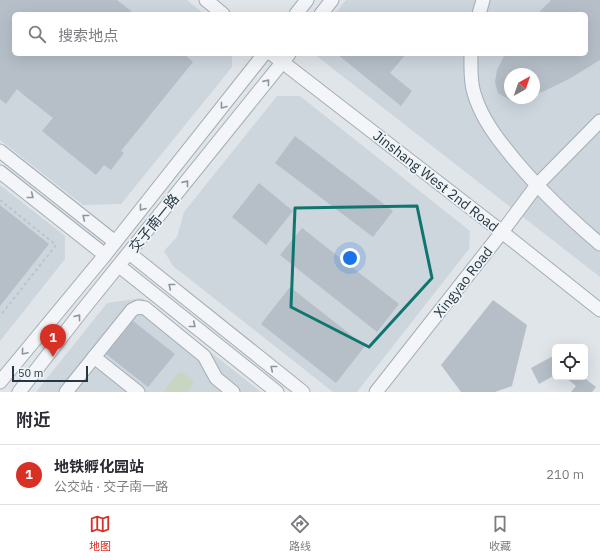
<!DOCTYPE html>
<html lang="zh">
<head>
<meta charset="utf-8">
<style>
	:root { --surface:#fff; --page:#f2f2f3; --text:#2b2b33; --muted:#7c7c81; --line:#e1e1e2; --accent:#d93025 }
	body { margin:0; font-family:"IBM Plex Sans","Noto Sans SC",sans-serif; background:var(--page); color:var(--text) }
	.controls { position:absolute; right:12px; bottom:12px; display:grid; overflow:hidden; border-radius:6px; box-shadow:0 4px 16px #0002 }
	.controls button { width:36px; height:36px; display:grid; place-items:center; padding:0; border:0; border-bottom:1px solid var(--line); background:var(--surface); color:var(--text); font:20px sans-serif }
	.compass { position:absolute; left:504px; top:68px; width:36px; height:36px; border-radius:50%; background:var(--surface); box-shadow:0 4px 16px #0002; rotate:40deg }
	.scale { position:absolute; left:12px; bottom:10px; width:76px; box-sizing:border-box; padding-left:4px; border:2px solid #263643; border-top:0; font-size:11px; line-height:14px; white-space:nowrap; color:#263643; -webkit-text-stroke:3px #eff4f7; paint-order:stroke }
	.you { position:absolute; left:350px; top:258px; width:14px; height:14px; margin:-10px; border:3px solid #fff; border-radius:50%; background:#1a73e8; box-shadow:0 0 0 6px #1a73e833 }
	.badge { display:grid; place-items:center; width:26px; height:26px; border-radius:50%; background:var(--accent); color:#fff; font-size:13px; font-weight:700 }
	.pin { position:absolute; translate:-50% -33px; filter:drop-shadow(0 1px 2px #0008) }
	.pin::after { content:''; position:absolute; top:21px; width:14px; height:12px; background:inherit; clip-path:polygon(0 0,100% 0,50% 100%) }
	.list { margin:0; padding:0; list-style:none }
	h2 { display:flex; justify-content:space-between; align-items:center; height:52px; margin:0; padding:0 16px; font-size:17px }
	h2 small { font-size:13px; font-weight:400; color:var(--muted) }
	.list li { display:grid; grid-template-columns:26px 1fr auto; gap:12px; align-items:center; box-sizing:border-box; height:60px; padding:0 16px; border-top:1px solid var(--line) }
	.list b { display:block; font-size:15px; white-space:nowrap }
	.list p { margin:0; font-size:13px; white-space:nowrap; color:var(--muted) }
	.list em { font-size:13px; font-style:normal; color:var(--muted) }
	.icon { flex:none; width:22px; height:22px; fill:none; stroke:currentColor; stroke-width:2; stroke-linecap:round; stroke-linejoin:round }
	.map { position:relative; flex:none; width:600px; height:392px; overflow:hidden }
	.search { position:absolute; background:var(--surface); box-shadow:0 4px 16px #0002; left:12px; right:12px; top:12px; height:44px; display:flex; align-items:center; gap:10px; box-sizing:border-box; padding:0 14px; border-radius:6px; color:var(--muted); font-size:15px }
	.sheet { height:112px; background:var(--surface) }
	nav { display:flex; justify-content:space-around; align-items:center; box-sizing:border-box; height:56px; border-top:1px solid var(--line); background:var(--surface); font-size:11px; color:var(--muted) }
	nav a { display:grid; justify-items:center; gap:2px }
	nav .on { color:var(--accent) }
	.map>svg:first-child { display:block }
	.built { fill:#cdd5dd; fill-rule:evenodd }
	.green { fill:#c8d5c0 }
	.building { fill:#b6bfc8 }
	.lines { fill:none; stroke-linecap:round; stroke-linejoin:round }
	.minor-casing { stroke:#a4adb5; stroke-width:15 }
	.path { stroke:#bec3c9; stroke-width:2; stroke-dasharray:3 3; stroke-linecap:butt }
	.minor { stroke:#f3f5f8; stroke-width:13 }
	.oneway { stroke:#8c969e }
	.marked { fill:none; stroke:#0f766e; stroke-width:3; stroke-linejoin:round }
	.labels { text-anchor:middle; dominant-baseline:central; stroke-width:3.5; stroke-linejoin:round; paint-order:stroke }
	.street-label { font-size:14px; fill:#263643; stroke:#eff4f7 }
</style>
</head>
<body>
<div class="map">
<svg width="600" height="392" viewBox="0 0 600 392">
	<rect width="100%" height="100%" fill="#e0e5ea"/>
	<g class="built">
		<path d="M 0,0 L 187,0 L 204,14 L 14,14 L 14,54 L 232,54 L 232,67 L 121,204 L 83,205 L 0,140 Z"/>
		<path d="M 346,0 L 600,0 L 600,277 L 318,57 L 317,54 L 586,54 L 586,14 L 335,14 ZM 510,74 L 534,74 L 534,98 L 510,98 Z"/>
		<path d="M 277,96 L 300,96 L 470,231 L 469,249 L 357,392 L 333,392 L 173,266 L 164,251 L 177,237 L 184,212 Z"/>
		<path d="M 0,185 L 65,236 L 65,259 L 0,341 Z"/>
		<path d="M 142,298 L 261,392 L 36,392 L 107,303 Z"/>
	</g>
	<path class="green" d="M 182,372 L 193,381 L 193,385 L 187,392 L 163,392 L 178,373 Z"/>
	<g class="building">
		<path d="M 0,0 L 117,0 L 135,14 L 14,14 L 14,54 L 184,54 L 193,62 L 121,151 L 124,153 L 111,170 L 104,165 L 96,175 L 42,131 L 53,118 L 25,96 L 17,89 L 6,104 L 0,99 Z"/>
		<path d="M 551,0 L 600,0 L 600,60 L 569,79 L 534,96 L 534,74 L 510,74 L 510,100 L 498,93 L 495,82 L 497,70 L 505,54 L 586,54 L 586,14 L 537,14 Z"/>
		<path d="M 337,54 L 406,54 L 390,73 L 412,91 L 401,106 Z"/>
		<path d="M 295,136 L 393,211 L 373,237 L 275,163 Z"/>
		<path d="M 259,183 L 293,211 L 266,245 L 232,217 Z"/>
		<path d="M 0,205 L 49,244 L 0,306 Z"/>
		<path d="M 302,228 L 399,304 L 377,332 L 280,255 Z"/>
		<path d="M 290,287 L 365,346 L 336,383 L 261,324 Z"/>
		<path d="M 493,300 L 527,325 L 512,386 L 495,392 L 461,392 L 441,365 Z"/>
		<path d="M 133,321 L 175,354 L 148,387 L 106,354 Z"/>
		<path d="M 555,355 L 555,375 L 539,384 L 531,368 Z"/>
		<path d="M 565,377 L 583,377 L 596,387 L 592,392 L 571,392 L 576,386 Z"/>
	</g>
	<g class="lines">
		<g class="minor-casing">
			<g id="minor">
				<path d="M 206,0 L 223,14"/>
				<path d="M 296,14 L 307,0"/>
				<path d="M 321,14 L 332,0"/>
				<path d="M 479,14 L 483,0"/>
				<path d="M 272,54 L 502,232 L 600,310"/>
				<path d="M 471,54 C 471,67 470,81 474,93 C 480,114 492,132 506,149 C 533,184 566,215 600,244"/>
				<path d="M 0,151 L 115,242"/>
				<path d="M 0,172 L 105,255"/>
				<path d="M 129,253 L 303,392"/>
				<path d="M 119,266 L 277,392"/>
				<path d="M 94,357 L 138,392"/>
				<path d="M 0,382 L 105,255 L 264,54"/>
				<path d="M 19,392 L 81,312 L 289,54"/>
				<path d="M 66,392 L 132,310 L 138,307 L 145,308 L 204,356 L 216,378 L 233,392"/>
				<path d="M 376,392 L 502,232 L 537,185 L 600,121"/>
			</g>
		</g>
		<path class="path" d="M 0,200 L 56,245 L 0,316"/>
		<use href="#minor" class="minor"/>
	</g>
	<defs><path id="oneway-chevron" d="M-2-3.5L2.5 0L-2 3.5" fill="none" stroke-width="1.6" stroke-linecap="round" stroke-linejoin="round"/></defs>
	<g class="oneway">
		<use href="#oneway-chevron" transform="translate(267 82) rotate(-51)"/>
		<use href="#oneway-chevron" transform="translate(223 106) rotate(128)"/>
		<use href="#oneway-chevron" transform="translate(186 183) rotate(-51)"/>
		<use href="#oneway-chevron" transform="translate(31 196) rotate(38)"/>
		<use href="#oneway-chevron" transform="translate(142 208) rotate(128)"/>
		<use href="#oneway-chevron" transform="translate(85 217) rotate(-142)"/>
		<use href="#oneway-chevron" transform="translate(171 286) rotate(-141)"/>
		<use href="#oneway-chevron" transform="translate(78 317) rotate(-52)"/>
		<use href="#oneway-chevron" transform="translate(193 325) rotate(39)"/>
		<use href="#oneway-chevron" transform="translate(24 352) rotate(130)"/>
		<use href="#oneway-chevron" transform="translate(273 368) rotate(-141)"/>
	</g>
	<path class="marked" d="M 417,206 L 432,278 L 369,347 L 291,307 L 295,208 Z"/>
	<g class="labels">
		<g class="street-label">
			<text transform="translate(436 181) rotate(38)">Jinshang West 2nd Road</text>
			<text transform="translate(154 223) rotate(-51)">交子南一路</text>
			<text transform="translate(463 282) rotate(-52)">Xingyao Road</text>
		</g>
	</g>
</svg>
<div class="controls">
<button><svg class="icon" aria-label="locate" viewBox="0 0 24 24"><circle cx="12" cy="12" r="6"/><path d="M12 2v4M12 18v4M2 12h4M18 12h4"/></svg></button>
</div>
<svg class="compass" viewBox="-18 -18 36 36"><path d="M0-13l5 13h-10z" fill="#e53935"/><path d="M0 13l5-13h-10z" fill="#7c7c81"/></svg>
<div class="scale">50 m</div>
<div class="you"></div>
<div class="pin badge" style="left:53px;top:357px">1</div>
<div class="search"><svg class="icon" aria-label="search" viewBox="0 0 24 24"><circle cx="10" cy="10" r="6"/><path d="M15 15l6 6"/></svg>搜索地点</div>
</div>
<section class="sheet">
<h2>附近<small></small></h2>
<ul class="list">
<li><span class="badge">1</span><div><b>地铁孵化园站</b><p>公交站 · 交子南一路</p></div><em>210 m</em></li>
</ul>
</section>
<nav>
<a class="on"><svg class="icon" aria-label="map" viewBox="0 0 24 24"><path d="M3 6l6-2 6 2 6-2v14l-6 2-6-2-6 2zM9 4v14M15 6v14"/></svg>地图</a>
<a><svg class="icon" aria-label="directions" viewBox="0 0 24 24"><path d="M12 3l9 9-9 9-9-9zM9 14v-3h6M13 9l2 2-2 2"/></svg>路线</a>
<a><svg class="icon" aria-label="saved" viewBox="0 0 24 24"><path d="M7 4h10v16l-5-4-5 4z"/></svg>收藏</a>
</nav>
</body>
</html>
